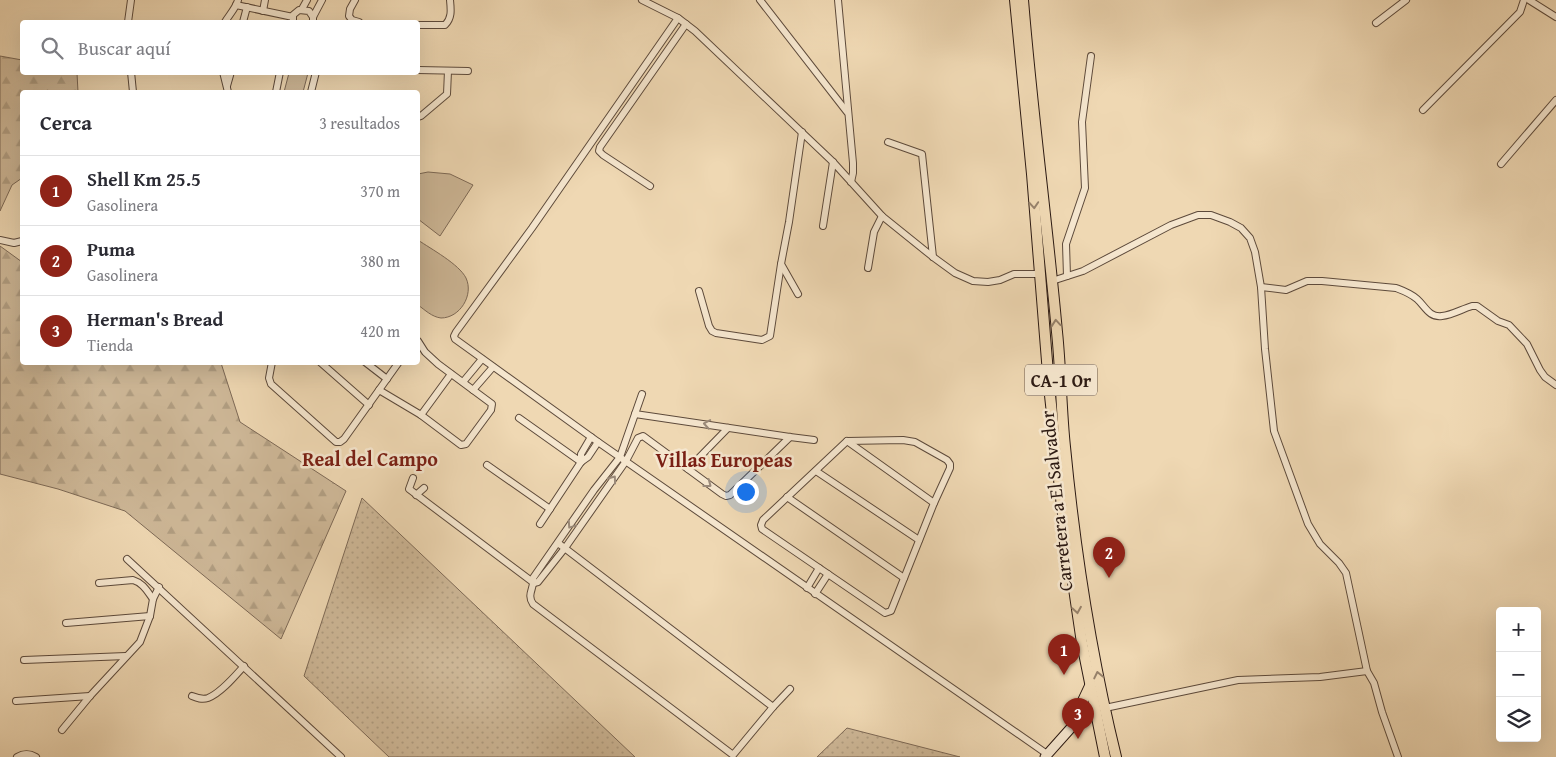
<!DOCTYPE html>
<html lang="es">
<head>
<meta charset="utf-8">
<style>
	:root { --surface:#fff; --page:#f7f7f7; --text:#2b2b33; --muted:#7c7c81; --line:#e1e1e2; --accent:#8f2418 }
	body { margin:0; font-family:"Gentium Book Plus",serif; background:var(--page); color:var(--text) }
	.controls { position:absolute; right:15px; bottom:15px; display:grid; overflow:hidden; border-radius:5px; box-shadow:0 5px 20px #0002 }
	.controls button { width:45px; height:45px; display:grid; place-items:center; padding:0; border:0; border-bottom:1px solid var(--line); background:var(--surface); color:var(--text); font:25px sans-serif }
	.you { position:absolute; left:745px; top:491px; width:18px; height:18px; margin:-12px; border:4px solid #fff; border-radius:50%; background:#1a73e8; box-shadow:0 0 0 8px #1a73e833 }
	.badge { display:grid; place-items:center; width:32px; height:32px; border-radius:50%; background:var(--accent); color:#fff; font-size:16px; font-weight:700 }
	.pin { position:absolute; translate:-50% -41px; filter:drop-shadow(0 1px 2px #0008) }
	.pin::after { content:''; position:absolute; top:26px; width:18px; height:15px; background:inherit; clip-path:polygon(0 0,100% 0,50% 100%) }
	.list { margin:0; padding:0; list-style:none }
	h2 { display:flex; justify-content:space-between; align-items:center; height:65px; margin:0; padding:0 20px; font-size:21px }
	h2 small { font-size:16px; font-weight:400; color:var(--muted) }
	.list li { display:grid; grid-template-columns:32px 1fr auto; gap:15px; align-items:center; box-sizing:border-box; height:70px; padding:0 20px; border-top:1px solid var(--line) }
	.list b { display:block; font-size:19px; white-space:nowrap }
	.list p { margin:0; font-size:16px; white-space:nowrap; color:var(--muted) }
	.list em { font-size:16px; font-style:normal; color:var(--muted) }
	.icon { flex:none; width:28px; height:28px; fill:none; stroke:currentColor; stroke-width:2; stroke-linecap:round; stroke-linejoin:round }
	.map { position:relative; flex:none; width:1556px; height:757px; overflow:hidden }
	.search { position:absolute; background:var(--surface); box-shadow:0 5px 20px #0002; left:20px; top:20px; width:400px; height:55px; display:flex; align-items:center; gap:12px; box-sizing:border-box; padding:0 18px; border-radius:5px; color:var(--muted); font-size:19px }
	.panel { position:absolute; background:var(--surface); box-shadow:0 5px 20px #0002; left:20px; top:90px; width:400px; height:275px; border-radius:5px }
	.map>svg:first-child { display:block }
	.grass { fill:url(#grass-dots); stroke:#7d6956 }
	.forest { fill:url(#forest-firs); stroke:#7d6956 }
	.garden { fill:#ceb898; stroke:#7d6956 }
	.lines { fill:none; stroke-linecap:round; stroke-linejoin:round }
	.minor-casing { stroke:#5d4a3b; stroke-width:8 }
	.secondary-casing { stroke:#2c1a13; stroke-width:11 }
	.trunk-casing { stroke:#2c1a13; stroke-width:12 }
	.minor { stroke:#f5e6ce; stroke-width:6 }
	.secondary { stroke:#f5e6ce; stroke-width:9 }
	.trunk { stroke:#efd8b3; stroke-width:10 }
	.oneway { stroke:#97826b }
	.oneway2 { stroke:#9b8a7a }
	.labels { text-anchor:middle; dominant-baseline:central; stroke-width:5; stroke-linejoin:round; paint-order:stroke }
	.shield { fill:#f5e6ce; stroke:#68574b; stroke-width:1 }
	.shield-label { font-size:18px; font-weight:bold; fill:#2c1a13 }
	.street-label { font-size:19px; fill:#2c1a13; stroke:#f5e6ce }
	.neighbourhood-label { font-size:20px; font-weight:bold; fill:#7a1f14; stroke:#f5e6ce }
</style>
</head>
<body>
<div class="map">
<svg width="1556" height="757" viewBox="0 0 1556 757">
	<defs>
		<pattern id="grass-dots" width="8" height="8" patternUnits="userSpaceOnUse" patternTransform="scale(1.25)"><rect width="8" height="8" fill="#ceb898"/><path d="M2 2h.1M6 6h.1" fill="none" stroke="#b19e82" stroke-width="1.8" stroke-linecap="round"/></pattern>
		<pattern id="forest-firs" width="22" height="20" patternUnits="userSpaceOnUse" patternTransform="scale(1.25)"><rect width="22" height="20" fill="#ceb898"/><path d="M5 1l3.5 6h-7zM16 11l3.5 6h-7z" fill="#b19e82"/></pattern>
	</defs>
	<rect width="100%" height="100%" fill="#efd8b3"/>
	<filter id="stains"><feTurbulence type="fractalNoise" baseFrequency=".004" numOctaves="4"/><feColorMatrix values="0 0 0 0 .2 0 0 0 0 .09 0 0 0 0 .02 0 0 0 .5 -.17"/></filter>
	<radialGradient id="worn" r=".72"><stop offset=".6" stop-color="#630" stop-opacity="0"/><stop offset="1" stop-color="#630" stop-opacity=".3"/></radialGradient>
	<g class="grass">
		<path d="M 362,498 L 635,757 L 389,757 L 304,676 Z"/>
		<path d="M 847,728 L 960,757 L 817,757 Z"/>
	</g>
	<g class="forest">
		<path d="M 0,56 L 22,60 L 22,72 L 77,73 L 78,92 L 22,92 L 22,178 L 12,185 L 0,211 Z"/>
		<path d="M 0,246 L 22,262 L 22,362 L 221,363 L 240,422 L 346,491 L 281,639 L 125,511 L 58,489 L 0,474 Z"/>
	</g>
	<g class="garden">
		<path d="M 289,73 L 308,73 L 303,92 L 284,92 Z"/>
		<path d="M 428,172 L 450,174 L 473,185 L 440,236 L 418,219 L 418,174 Z"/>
		<path d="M 418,240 C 431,249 459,264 466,278 C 474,295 460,318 441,318 C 432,317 425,310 418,305 Z"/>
	</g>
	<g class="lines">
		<g class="minor-casing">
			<g id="minor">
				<path d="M 355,0 L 350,9 L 349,16 L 352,20 L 359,22"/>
				<path d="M 642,0 L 678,18 L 695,31 L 833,162 L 882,216 L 933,257 L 955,273 L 973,281 L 988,282 L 1000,280 L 1014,274 L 1040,274"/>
				<path d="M 760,0 L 847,112"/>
				<path d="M 838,0 L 853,163 L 853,173 L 851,182"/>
				<path d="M 1529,0 L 1556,17"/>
				<path d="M 236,5 L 293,17"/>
				<path d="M 302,9 L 307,0"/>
				<path d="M 263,11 L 265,0"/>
				<path d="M 678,18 L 532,228 L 456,332 L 454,336 L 455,339 L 598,442 L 1047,754"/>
				<path d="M 128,22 L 131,0"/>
				<path d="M 225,22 C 229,15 236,8 238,0"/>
				<path d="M 243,22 L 247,7"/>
				<path d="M 293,22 L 293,15 L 299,10 L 309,11 L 313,17"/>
				<path d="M 313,22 L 313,17 L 322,0"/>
				<path d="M 1376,23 L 1406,0"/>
				<path d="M 418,25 L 445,25 C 452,18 451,10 450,0"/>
				<path d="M 418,70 L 468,71"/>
				<path d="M 131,72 L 133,92"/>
				<path d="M 223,72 L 228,92"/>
				<path d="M 227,86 L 231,72"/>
				<path d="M 276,92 L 280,72"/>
				<path d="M 311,92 L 316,72"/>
				<path d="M 1423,110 L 1520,12 L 1524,0"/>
				<path d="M 418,117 L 421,116 L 447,94 L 448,71"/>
				<path d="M 888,142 L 922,154 L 933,257"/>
				<path d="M 1501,164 L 1556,100"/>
				<path d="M 650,186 L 603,155 L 599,151 L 600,147 L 686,24"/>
				<path d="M 823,226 L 833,162"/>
				<path d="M 0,240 L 14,243 L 22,241"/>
				<path d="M 868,268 L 874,232 L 882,216"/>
				<path d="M 1067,276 L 1066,244 L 1085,188 L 1082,122 L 1091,56"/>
				<path d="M 1052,281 L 1083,271 L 1171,225 L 1198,215 L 1211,215 L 1230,222 L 1241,228 L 1250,238 L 1255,252 L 1261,287 L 1265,349 L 1274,431 L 1308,524 L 1320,544 L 1339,563 L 1346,573 L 1367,671 L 1374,683 L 1382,712 L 1398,757"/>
				<path d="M 1261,287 L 1286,290 L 1307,281 L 1322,281 L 1396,288 C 1404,291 1410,293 1417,299 C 1425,306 1429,318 1442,316 C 1452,315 1462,309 1472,306 L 1477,306 L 1498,321 L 1509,325 L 1527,344 L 1540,370 L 1545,377 L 1556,385"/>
				<path d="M 699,291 L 709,326 L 712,331 L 716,333 L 762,340 L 770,336 L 781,264"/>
				<path d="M 798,294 L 781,264 L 789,222 L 802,132"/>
				<path d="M 272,362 L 269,378 L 271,384 L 336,442 L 340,442 L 344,439 L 399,362"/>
				<path d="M 320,362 L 369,405"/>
				<path d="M 365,362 L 387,379"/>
				<path d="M 463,382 L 482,359"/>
				<path d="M 379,390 L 421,415 L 461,445 L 466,444 L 491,410 L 492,404 L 438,364 L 425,352 L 418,341"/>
				<path d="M 473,390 L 493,367"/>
				<path d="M 635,414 L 790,437 L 814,440"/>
				<path d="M 421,415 L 451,374"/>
				<path d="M 519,418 L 581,462"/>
				<path d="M 903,440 L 915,442 L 947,460 L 950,464 L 950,468 L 934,503 L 891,611 L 885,613 L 762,529 L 761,525 L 763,520 L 847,441 Z"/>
				<path d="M 847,441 L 934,503"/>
				<path d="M 581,462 L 581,454 L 591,437"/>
				<path d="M 487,465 L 550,509"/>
				<path d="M 688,469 L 728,428"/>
				<path d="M 816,471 L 919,540"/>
				<path d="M 413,478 L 409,489 L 534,583"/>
				<path d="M 416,495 L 424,488"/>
				<path d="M 787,497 L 904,578"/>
				<path d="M 540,524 L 581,462 L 588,457 L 598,442"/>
				<path d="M 558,543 L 773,707 L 733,755 L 533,604 C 526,594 535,588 533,578 L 594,490 L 620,457 L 642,394"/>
				<path d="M 127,559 L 341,757"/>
				<path d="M 99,583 L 133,580 C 143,583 147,591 153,599"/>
				<path d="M 534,583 L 538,582 L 565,548 L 626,461 L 638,438 L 643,436 L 722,494 L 726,496 L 730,495 L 790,437"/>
				<path d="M 807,588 L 819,568"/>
				<path d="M 815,594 L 828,574"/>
				<path d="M 66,623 L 150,616"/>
				<path d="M 24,660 L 126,656"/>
				<path d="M 192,696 C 197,698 202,700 208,698 C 221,693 235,676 244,666"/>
				<path d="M 16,701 L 90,696"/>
				<path d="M 773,707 L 790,689"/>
				<path d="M 1105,708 L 1238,680 L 1320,677 L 1367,671"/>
				<path d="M 62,730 L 90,696 L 140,642 L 150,616 L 153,599 L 159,587"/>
				<path d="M 17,757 C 24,753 29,753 36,757"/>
			</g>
		</g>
		<g class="secondary-casing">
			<path id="secondary" d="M 1045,757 L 1078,720 L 1095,707"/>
		</g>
		<g class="trunk-casing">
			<g id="trunk">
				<path d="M 1015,0 L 1032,174 L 1049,386 L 1062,507 L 1082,643 L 1105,757"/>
				<path d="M 1023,0 C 1032,111 1047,221 1057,332 C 1061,370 1061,409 1065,447 C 1075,551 1091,655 1116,757"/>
				<path d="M 1078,720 L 1082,703 L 1090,686"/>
			</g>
		</g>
		<use href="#minor" class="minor"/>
		<use href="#secondary" class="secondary"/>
		<use href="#trunk" class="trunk"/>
	</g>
	<defs><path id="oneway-chevron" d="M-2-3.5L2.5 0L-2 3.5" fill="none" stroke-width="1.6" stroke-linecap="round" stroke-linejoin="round" transform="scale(1.25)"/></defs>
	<g class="oneway">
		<use href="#oneway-chevron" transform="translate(1034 205) rotate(86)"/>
		<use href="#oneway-chevron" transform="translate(1056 323) rotate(-95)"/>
		<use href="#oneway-chevron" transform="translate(1077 610) rotate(81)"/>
		<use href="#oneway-chevron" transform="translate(1098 675) rotate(-102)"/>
	</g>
	<g class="oneway2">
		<use href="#oneway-chevron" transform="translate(707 424) rotate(-170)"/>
		<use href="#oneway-chevron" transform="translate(613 479) rotate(-54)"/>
		<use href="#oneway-chevron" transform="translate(708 484) rotate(37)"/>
		<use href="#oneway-chevron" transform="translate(571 525) rotate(124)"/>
	</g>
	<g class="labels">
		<rect class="shield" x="1025" y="364.5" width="72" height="31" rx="4"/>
		<g class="shield-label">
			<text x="1061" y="380">CA-1 Or</text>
		</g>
		<g class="street-label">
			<text transform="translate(1056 501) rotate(-96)">Carretera a El Salvador</text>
		</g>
		<g class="neighbourhood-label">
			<text x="370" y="458">Real del Campo</text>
			<text x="724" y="459">Villas Europeas</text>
		</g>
	</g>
	<rect width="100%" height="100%" filter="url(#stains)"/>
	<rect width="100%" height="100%" fill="url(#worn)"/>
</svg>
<div class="controls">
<button>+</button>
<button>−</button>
<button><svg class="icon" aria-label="layers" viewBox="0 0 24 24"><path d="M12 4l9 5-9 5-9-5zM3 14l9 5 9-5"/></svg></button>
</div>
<div class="you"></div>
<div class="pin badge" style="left:1064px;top:675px">1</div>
<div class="pin badge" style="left:1109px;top:578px">2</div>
<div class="pin badge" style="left:1078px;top:739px">3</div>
<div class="search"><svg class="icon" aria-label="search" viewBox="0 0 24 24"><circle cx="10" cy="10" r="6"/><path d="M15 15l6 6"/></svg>Buscar aquí</div>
<section class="panel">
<h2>Cerca<small>3 resultados</small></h2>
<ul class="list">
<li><span class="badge">1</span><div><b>Shell Km 25.5</b><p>Gasolinera</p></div><em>370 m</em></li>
<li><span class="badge">2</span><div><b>Puma</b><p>Gasolinera</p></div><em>380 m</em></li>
<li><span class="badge">3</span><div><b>Herman's Bread</b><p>Tienda</p></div><em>420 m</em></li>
</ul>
</section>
</div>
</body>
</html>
